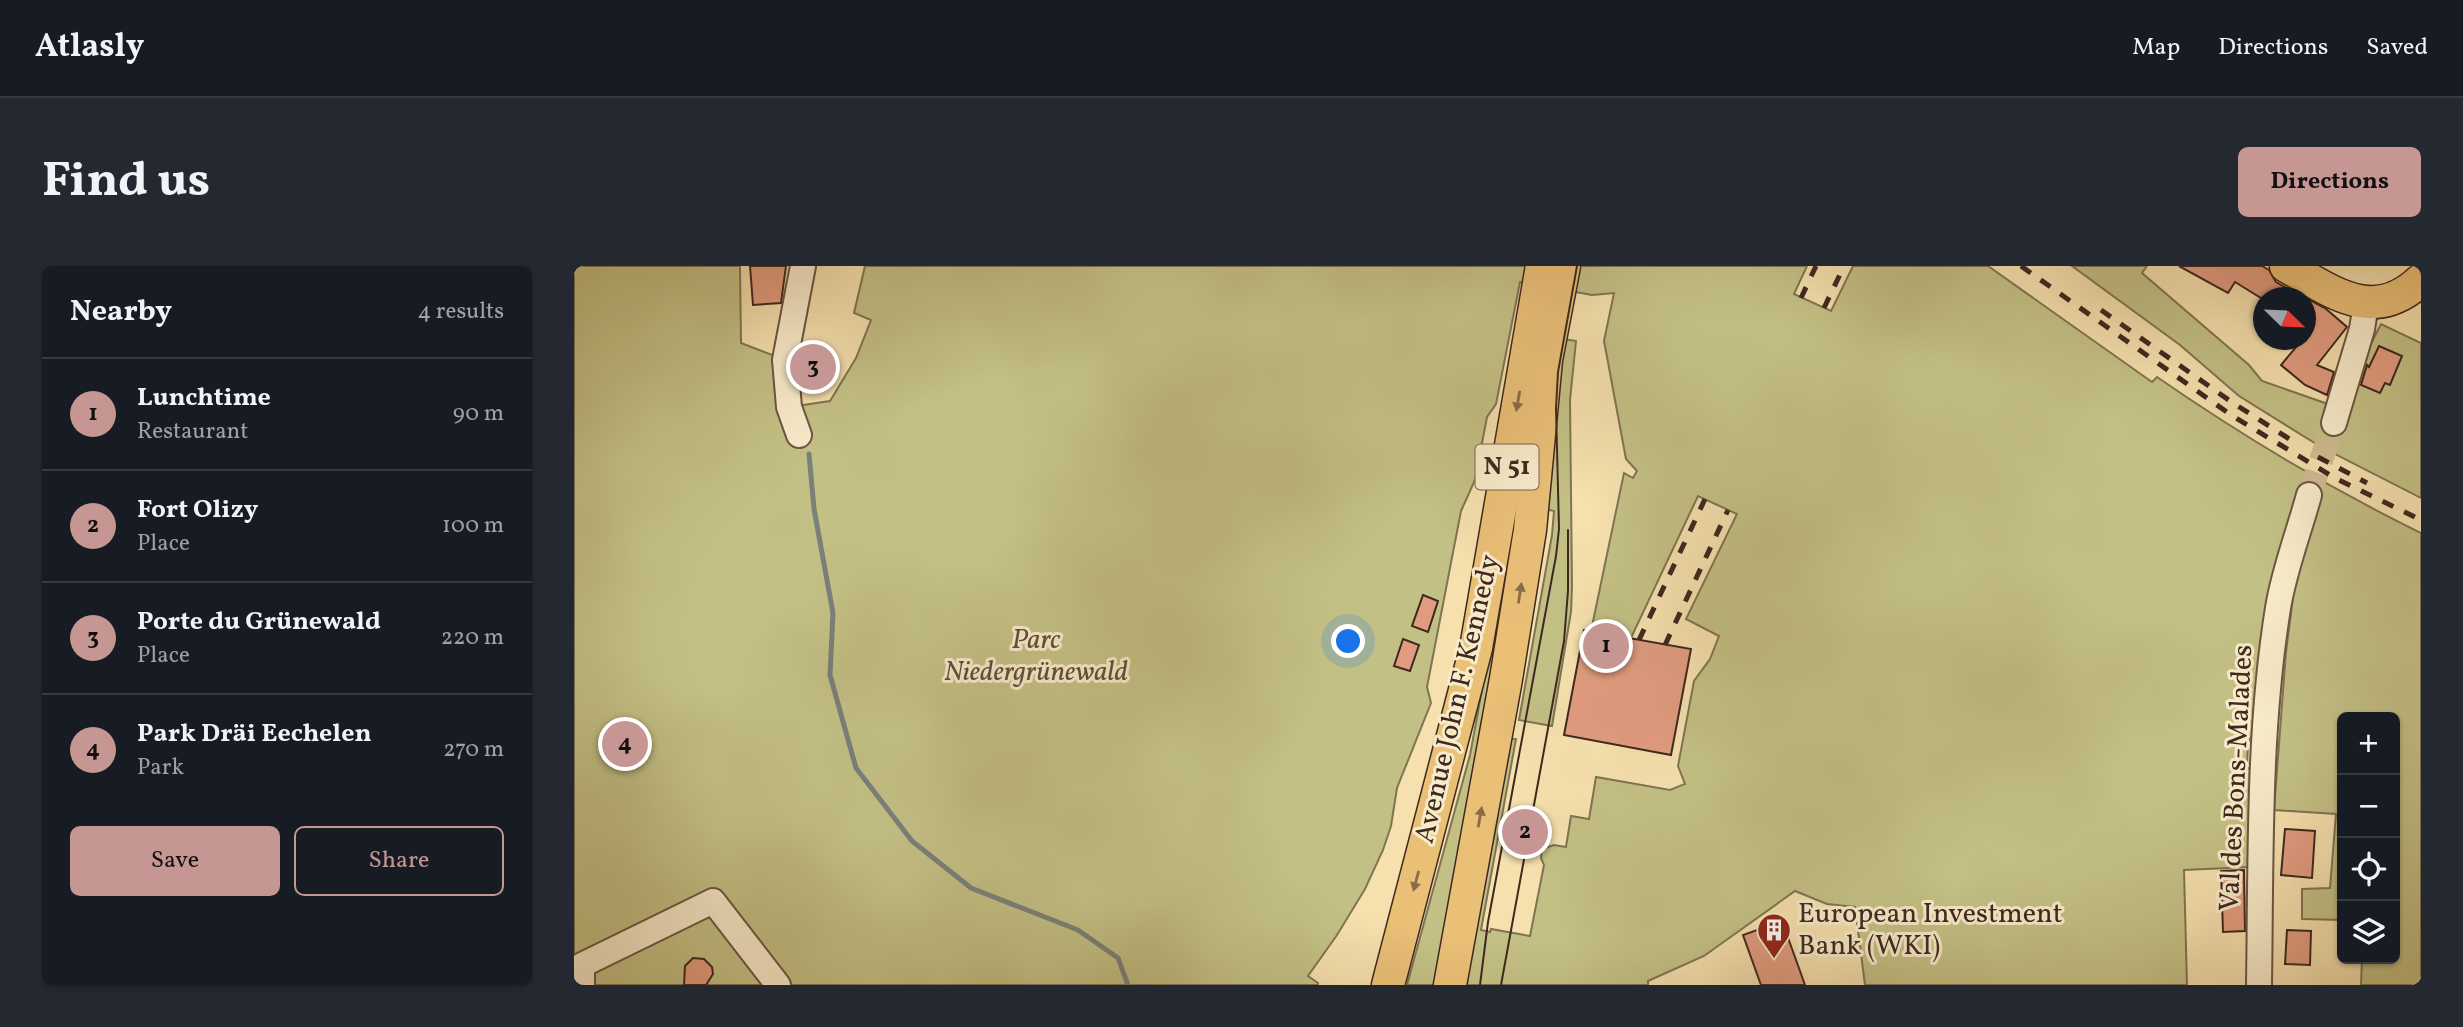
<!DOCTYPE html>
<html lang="en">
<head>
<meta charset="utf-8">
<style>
	:root { --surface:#171b24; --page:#242831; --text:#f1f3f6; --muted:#9ea1a6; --line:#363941; --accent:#c59692 }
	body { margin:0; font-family:Vollkorn,serif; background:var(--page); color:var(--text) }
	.controls { position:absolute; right:21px; bottom:21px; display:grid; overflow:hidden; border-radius:10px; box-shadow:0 2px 5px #0004 }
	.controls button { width:63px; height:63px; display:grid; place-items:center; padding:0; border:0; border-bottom:2px solid var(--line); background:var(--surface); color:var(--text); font:35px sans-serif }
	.compass { position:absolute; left:1679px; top:21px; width:63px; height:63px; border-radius:50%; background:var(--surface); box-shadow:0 2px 5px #0004; rotate:113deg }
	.you { position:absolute; left:775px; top:376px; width:24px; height:24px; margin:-18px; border:5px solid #fff; border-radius:50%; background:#1a73e8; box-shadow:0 0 0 10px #1a73e833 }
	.badge { display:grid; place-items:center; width:46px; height:46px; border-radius:50%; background:var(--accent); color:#111; font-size:23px; font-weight:700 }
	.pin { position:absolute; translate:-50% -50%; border:4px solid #fff; box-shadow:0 2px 7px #0006 }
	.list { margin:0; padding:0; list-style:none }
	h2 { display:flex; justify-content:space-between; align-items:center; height:91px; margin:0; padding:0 28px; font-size:30px }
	h2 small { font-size:23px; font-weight:400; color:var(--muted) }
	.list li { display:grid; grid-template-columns:46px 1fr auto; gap:21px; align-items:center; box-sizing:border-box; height:112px; padding:0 28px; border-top:2px solid var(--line) }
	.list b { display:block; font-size:26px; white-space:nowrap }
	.list p { margin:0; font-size:23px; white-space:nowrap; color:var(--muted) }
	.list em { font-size:23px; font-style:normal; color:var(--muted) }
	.actions { display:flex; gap:14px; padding:21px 28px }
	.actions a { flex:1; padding:16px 0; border:2px solid var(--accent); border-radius:10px; text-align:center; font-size:24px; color:var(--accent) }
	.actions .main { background:var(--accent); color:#111 }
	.icon { flex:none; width:38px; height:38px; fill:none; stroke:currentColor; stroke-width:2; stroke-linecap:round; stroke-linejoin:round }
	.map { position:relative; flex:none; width:1847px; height:719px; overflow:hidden; border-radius:10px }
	header { display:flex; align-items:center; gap:42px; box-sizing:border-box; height:98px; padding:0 35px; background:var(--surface); border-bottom:2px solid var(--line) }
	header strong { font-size:33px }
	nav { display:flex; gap:38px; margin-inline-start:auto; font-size:24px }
	.intro { display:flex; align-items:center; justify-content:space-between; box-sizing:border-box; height:168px; padding:0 42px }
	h1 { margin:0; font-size:49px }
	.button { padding:18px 32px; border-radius:10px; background:var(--accent); color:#111; font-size:24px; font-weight:700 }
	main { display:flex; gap:42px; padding:0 42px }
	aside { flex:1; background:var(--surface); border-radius:10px; box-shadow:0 2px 5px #0004 }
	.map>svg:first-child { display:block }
	.green { fill:#c3c085; stroke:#807452; stroke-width:2 }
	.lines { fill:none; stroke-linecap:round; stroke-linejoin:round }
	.stream { stroke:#7a807a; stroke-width:5 }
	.building { fill:#e19c80; stroke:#3e281f; stroke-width:2 }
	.minor-tunnel { stroke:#d0bb91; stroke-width:24; stroke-dasharray:24 12; stroke-linecap:butt }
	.minor-casing { stroke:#6c5643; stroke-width:28 }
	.major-casing { stroke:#3e281f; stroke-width:35 }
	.minor { stroke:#f8ebca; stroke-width:24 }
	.major { stroke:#eac077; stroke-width:32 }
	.tram { stroke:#3e281f; stroke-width:2 }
	.rail { stroke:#3e281f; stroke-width:5; stroke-dasharray:12 12; stroke-linecap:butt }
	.oneway { fill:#8b6c47 }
	.labels { text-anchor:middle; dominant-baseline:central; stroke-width:6; stroke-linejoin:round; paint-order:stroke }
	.shield { fill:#f8ebca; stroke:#766252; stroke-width:2 }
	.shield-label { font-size:26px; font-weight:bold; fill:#3e281f }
	.park-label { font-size:28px; font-style:italic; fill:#5f4e38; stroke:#f8ebca }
	.street-label { font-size:28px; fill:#3e281f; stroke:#f8ebca }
	.poi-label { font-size:28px; fill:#3e281f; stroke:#f8ebca; text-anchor:start }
</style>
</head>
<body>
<header>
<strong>Atlasly</strong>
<nav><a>Map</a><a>Directions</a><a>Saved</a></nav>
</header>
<div class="intro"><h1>Find us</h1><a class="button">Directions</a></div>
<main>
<aside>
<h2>Nearby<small>4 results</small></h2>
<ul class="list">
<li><span class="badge">1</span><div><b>Lunchtime</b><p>Restaurant</p></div><em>90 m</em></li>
<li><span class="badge">2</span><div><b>Fort Olizy</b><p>Place</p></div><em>100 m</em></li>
<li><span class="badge">3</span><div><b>Porte du Grünewald</b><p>Place</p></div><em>220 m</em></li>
<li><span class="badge">4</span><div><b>Park Dräi Eechelen</b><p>Park</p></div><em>270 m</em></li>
</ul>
<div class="actions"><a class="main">Save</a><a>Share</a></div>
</aside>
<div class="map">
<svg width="1847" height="719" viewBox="0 0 1847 719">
	<rect width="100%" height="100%" fill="#f5e0ae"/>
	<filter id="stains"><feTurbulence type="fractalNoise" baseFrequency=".00286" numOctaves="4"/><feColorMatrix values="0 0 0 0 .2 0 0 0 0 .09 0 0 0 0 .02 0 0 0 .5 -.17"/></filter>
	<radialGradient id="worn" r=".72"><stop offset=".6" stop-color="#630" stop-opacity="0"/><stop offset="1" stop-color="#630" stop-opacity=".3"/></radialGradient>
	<g class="green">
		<path d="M 0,0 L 166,0 L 167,77 L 211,94 L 215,141 L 256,135 L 282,92 L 297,54 L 280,47 L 291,0 L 1233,0 L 1220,28 L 1257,45 L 1279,0 L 1414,0 L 1578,116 L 1583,111 C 1667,169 1755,222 1847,267 L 1847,719 L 1787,719 L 1788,693 L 1821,693 L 1821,451 L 1768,451 L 1768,654 L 1728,653 L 1728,623 L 1756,622 L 1762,548 L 1700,544 L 1712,386 L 1722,308 L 1682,460 L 1674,477 L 1673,502 L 1680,502 L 1676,601 L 1610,604 L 1613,719 L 1291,719 L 1281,641 L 1253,638 L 1221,625 L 1130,690 L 1074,715 L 1074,719 L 890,719 L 934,472 L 942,473 L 907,664 L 916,666 L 917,663 L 956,670 L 970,599 L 967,592 L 968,583 L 980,579 L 992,581 L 997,550 L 1015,553 L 1022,511 L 1096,524 L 1111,518 L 1104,500 L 1120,415 L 1136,393 L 1145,370 L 1112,353 L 1163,248 L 1124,230 L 1057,372 L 1017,365 L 1050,207 L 1059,212 L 1063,205 L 1052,193 L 1030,75 L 1040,27 L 1018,29 L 946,16 L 922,138 L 913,151 L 901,214 L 887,245 L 853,421 L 857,437 L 823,522 L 817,560 L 809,584 L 791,623 L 763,669 L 734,710 L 744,717 L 744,719 L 0,719 Z"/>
		<path d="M 1498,0 L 1573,0 L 1568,7 L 1675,99 L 1688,115 L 1754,138 L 1787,97 L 1807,58 L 1847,77 L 1847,232 L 1747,181 L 1665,130 L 1606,79 Z"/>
		<path d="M 984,72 L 1002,75 L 996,134 L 998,321 L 997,346 L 978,460 L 945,454 L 978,269 L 980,245 L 971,243 Z"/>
		<path d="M 942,197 L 953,219 L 864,719 L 833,719 L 896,489 L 941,245 Z"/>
	</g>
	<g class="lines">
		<path class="stream" d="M 235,188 L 240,243 L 259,347 L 256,409 L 282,502 L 338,575 L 397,622 L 504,664 L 544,692 L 554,719"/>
	</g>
	<g class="building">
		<path d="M 176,0 L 212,0 L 207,37 L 179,39 Z"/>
		<path d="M 1605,0 L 1688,0 L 1695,4 L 1702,16 L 1730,32 L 1687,32 L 1661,16 L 1654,27 Z"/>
		<path d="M 1732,32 L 1751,42 L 1773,61 L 1743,99 L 1760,106 L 1753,129 L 1731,119 L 1707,99 L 1728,74 L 1732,74 Z"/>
		<path d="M 1805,80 L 1828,90 L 1816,119 L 1811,117 L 1806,127 L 1787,119 L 1793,99 L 1795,101 Z"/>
		<path d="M 250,87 L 253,112 L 228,114 L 227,89 Z"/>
		<path d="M 849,329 L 864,335 L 854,366 L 838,360 Z"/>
		<path d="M 1010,364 L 1117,383 L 1097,489 L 990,469 Z"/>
		<path d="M 829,373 L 845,379 L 836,405 L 820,400 Z"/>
		<path d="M 1711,563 L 1741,565 L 1738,612 L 1707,609 Z"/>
		<path d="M 1670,604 L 1671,665 L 1649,666 L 1647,605 Z"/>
		<path d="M 1208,655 L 1231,719 L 1187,719 L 1169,669 Z"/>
		<path d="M 1713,664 L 1737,665 L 1736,699 L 1711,698 Z"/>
		<path d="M 119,692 L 130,693 L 138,701 L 139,708 L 132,719 L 110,719 L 111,700 Z"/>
	</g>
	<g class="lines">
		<path class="minor-tunnel" d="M 1735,229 L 1760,157"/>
		<g class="minor-casing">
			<g id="minor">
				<path d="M 1760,157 L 1788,63 L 1792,38"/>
				<path d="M 225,169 L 215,141 L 211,94 L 229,0"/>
				<path d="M 8,719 L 8,699 L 139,635 L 204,719"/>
				<path d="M 1685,719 C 1687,593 1684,466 1704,342 C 1710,304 1725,266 1735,229"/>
			</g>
		</g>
		<g class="major-casing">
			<g id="major">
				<path d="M 1712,0 C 1759,26 1799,59 1847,14"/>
				<path d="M 814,719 L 902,382 L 968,0"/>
				<path d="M 876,719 L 932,413 L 956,264 L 972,94 L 990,0"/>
			</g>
		</g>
		<use href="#minor" class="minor"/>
		<use href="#major" class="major"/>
		<g class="tram">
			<path d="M 906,719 L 914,656 L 982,290 L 985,263 L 982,142 L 984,106 L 1003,0"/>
			<path d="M 927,719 L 990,375 L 994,325 L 994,264"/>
		</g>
		<g class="rail">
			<path d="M 1447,0 L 1657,149 L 1761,212 L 1847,254"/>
			<path d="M 1227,32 L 1242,0"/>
			<path d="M 1250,42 L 1270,0"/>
			<path d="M 1527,44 L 1659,137 L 1717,174"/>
			<path d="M 1744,191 L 1793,217"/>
			<path d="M 1065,374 L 1131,233"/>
			<path d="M 1091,379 L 1154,244"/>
		</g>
	</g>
	<defs><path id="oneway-solid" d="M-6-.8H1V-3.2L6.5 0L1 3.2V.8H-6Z" transform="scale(1.75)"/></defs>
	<g class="oneway">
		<use href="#oneway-solid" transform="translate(944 135) rotate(100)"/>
		<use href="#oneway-solid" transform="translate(946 327) rotate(-81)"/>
		<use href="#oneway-solid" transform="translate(906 551) rotate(-80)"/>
		<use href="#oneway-solid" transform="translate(842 615) rotate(105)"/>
	</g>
	<defs>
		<g id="building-pin" transform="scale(1.75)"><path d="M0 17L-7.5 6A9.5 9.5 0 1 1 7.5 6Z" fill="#8f2418" stroke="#f8ebca"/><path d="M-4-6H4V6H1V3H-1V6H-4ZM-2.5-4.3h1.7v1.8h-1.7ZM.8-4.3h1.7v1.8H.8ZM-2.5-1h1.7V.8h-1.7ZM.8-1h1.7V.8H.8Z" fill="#fff"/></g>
	</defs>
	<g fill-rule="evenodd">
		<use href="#building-pin" x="1200" y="664"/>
	</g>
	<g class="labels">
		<rect class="shield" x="901.5" y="178.5" width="63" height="45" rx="5"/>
		<g class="shield-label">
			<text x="933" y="201">N 51</text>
		</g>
		<g class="park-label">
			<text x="462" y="374">Parc<tspan x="462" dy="32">Niedergrünewald</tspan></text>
		</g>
		<g class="street-label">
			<text transform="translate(884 433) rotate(-77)">Avenue John F. Kennedy</text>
			<text transform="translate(1663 512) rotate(-87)">Val des Bons-Malades</text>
		</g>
		<g class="poi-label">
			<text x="1224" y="648">European Investment<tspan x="1224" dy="32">Bank (WKI)</tspan></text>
		</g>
	</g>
	<rect width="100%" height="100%" filter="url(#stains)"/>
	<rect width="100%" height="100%" fill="url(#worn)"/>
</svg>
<div class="controls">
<button>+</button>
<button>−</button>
<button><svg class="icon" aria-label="locate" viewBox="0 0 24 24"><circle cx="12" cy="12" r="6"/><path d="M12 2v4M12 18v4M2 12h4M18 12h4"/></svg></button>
<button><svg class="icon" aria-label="layers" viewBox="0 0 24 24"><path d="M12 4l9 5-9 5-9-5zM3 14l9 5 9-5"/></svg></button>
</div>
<svg class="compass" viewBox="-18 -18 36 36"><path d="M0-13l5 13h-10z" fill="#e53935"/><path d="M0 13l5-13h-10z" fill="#9ea1a6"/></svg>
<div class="you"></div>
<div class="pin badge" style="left:1032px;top:380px">1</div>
<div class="pin badge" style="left:951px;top:566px">2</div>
<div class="pin badge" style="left:239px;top:101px">3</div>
<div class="pin badge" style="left:51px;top:478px">4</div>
</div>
</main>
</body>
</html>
